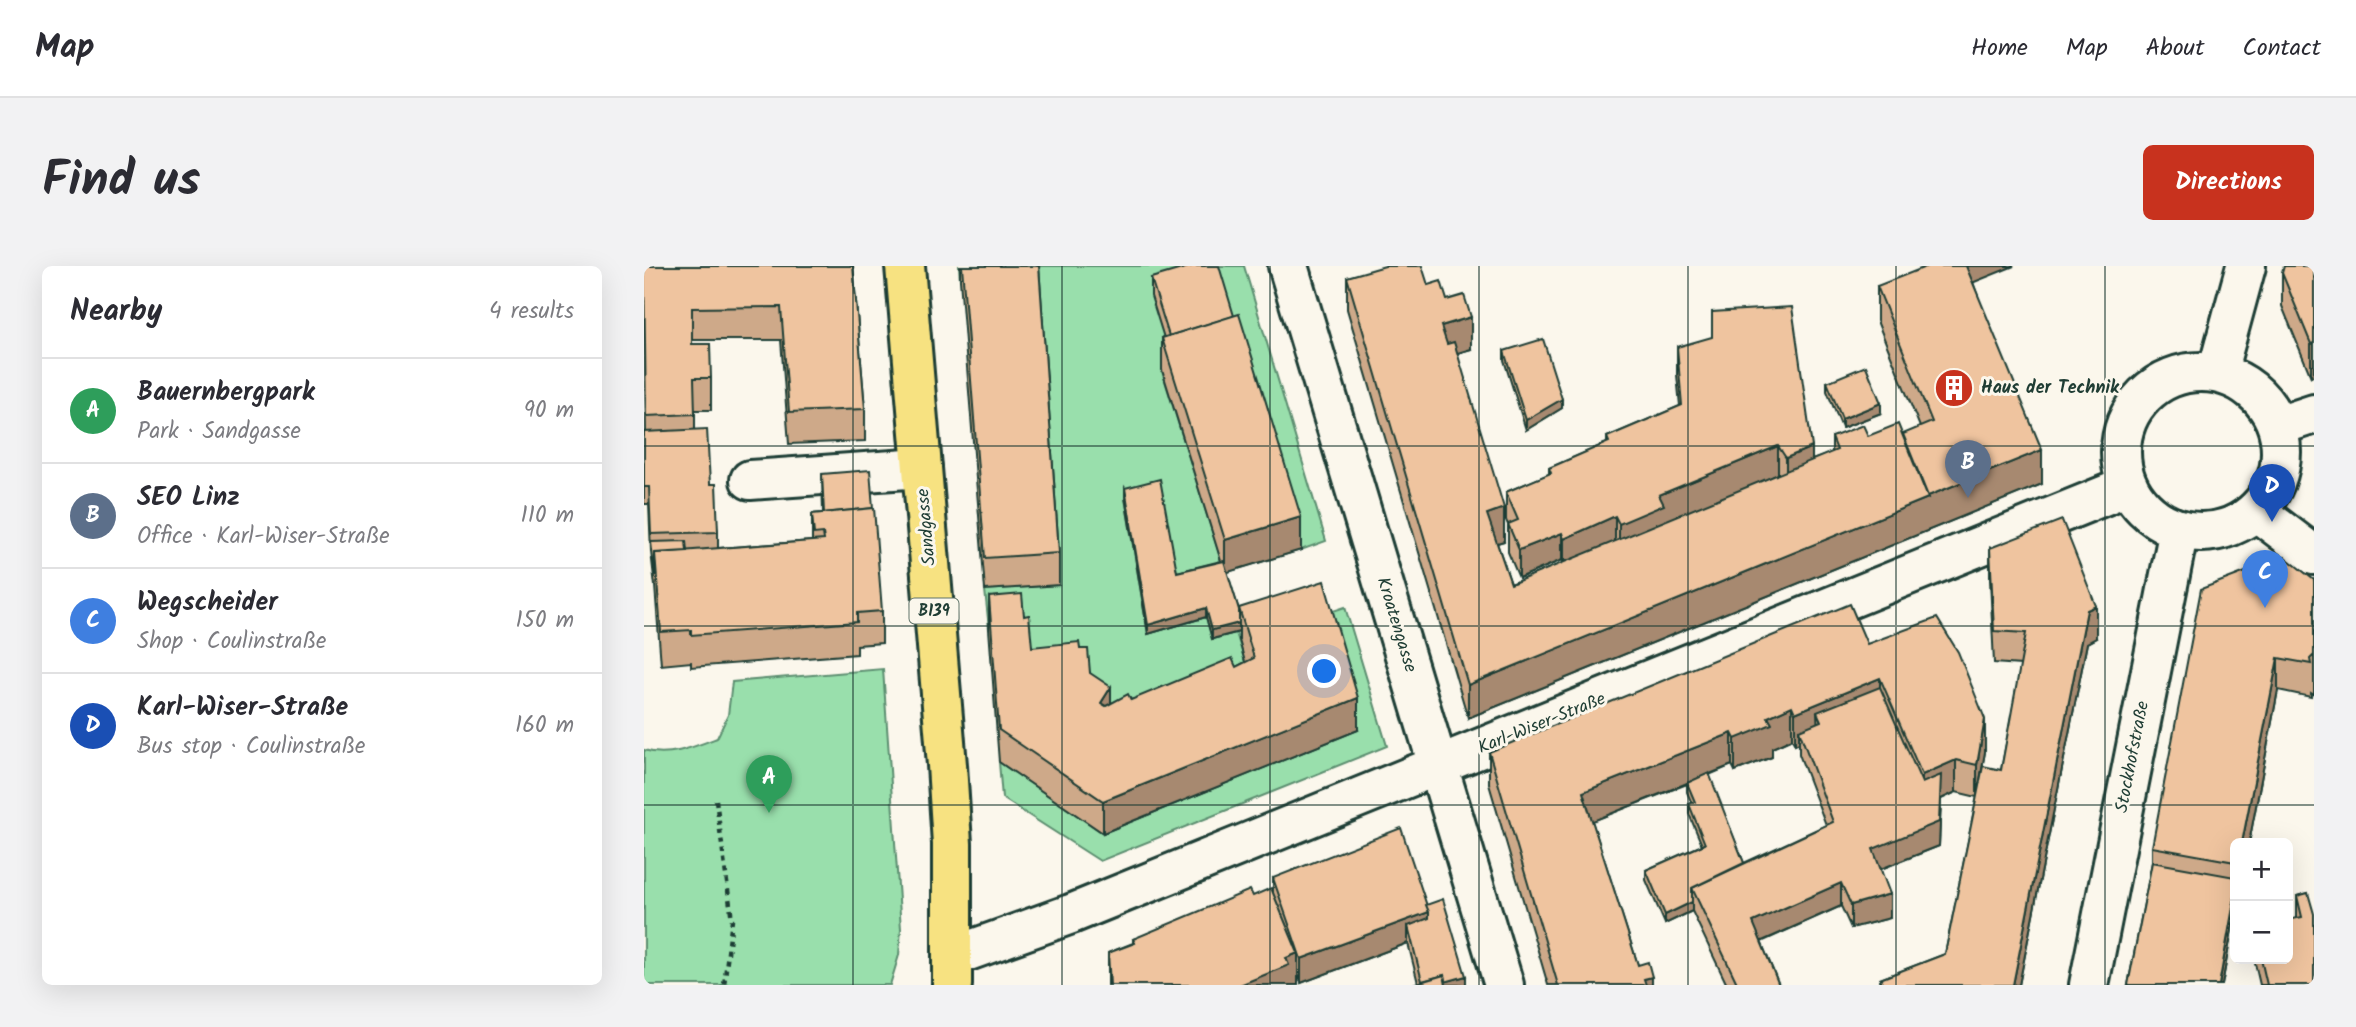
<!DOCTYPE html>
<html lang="en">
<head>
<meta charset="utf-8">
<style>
	:root { --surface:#fff; --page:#f2f2f3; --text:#2b2b33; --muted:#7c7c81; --line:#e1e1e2; --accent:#c8321e }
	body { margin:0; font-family:Kalam,sans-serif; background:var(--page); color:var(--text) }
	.controls { position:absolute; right:21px; bottom:21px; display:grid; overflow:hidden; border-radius:10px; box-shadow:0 7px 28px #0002 }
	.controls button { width:63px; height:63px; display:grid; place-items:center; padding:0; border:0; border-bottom:2px solid var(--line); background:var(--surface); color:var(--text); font:35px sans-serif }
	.you { position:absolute; left:681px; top:406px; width:24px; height:24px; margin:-18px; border:5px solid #fff; border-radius:50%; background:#1a73e8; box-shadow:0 0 0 10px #1a73e833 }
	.badge { display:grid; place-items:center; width:46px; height:46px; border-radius:50%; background:var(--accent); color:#fff; font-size:23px; font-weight:700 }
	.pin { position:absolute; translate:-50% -58px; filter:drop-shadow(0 2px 4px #0008) }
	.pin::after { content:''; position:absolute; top:37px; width:24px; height:21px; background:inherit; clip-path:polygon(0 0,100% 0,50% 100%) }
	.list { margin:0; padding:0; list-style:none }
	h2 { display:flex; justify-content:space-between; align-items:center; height:91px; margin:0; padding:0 28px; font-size:30px }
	h2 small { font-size:23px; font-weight:400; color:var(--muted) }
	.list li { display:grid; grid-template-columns:46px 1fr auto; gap:21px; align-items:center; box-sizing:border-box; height:105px; padding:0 28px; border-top:2px solid var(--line) }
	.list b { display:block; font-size:26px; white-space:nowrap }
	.list p { margin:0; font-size:23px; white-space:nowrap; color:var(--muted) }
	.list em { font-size:23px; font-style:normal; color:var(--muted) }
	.map { position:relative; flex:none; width:1670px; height:719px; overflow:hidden; border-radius:10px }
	header { display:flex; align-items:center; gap:42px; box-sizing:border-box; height:98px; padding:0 35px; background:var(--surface); border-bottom:2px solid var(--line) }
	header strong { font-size:33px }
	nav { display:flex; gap:38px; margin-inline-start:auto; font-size:24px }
	.intro { display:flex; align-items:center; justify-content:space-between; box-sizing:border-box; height:168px; padding:0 42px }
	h1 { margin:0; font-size:49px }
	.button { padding:18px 32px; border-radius:10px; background:var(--accent); color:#fff; font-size:24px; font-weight:700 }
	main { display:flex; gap:42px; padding:0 42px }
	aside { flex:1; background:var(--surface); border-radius:10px; box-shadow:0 7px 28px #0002 }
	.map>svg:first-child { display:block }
	.green { fill:#99dfac; stroke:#5c8e70; stroke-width:2 }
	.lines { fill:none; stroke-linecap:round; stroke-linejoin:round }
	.minor-casing { stroke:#1f3d34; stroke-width:44 }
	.major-casing { stroke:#1f3d34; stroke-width:44 }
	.path { stroke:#1f3d34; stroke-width:4.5; stroke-dasharray:5 5; stroke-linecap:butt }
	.minor { stroke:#fbf7ec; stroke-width:38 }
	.major { stroke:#f7e281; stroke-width:38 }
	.wall { fill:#cea989; stroke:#1f3d34; stroke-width:2; fill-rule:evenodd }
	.shaded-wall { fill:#a7896f; stroke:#1f3d34; stroke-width:2 }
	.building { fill:#efc49f; stroke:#1f3d34; stroke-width:2 }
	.grid { fill:none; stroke:#1f3d34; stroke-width:2; stroke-opacity:0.55 }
	.labels { text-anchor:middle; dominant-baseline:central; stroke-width:6; stroke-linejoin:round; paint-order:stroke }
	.shield { fill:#fbf7ec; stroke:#61756b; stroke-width:2 }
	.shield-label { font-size:16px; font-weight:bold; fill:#1f3d34 }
	.poi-label { font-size:18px; font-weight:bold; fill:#1f3d34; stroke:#fbf7ec; text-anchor:start }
	.street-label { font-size:18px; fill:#1f3d34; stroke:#fbf7ec }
</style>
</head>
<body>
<header>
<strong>Map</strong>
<nav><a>Home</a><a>Map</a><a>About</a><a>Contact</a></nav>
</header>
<div class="intro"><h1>Find us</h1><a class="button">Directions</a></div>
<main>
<aside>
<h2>Nearby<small>4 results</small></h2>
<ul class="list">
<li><span class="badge" style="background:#2e9e5b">A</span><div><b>Bauernbergpark</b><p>Park · Sandgasse</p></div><em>90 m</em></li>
<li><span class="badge" style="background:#5c6f8a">B</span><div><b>SEO Linz</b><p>Office · Karl-Wiser-Straße</p></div><em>110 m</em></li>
<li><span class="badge" style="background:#3f7fe0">C</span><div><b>Wegscheider</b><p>Shop · Coulinstraße</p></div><em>150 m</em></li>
<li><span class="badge" style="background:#1a4fb4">D</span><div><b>Karl-Wiser-Straße</b><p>Bus stop · Coulinstraße</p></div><em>160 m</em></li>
</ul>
</aside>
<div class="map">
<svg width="1670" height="719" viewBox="0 0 1670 719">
	<rect width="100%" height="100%" fill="#fbf7ec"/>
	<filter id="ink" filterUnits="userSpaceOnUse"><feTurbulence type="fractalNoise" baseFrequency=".0143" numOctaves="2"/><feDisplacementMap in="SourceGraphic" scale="14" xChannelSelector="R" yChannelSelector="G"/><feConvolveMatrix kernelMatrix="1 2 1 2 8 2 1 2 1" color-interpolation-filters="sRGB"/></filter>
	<g filter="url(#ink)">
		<g class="green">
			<path d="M 315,0 L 600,0 L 682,275 L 657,284 L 573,10 L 529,101 L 518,105 L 580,304 L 533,315 L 481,232 L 504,368 L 562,351 L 568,373 L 592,367 L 610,424 L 487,466 L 388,414 L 378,361 L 345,363 L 341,324 L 415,319 L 392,8 L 316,14 Z"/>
			<path d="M 701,341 L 743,480 L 456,595 L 358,532 L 355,496 L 459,567 L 680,348 Z"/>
			<path d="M 239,403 L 257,663 L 255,689 L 246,719 L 0,719 L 0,484 C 24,492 50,481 73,472 L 84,449 L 88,416 Z"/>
		</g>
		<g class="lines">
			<g class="minor-casing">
				<g id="minor">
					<path d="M 644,0 L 860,719"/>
					<circle cx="1557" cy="186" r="80"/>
					<path d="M 1573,107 L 1602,0"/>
					<path d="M 1634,160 L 1670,148"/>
					<path d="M 106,214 L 278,202"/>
					<path d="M 1612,245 L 1670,289"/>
					<path d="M 310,690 L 427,648 L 1484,220"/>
					<path d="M 1445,719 L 1535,263"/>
				</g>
			</g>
			<g class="major-casing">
				<path id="major" d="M 261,0 L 303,499 L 308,578 L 308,719"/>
			</g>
			<path class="path" d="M 72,534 L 88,654 L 80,719"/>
			<use href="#minor" class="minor"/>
			<use href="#major" class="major"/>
		</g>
		<g class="wall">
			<path d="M 209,0 L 221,143 L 221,175 L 145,178 L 137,74 L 48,74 L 48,78 L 67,112 L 67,144 L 51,144 L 51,163 L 66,218 L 74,266 L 74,282 L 168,275 L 168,248 L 179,247 L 178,208 L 238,345 L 238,377 L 213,379 L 213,388 L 47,401 L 47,396 L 17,399 L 11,320 L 7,286 L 5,238 L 0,238 L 0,166 L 2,166 L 0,41 Z"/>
			<path d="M 316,0 L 395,0 L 415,287 L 415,319 L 341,324 L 316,14 Z"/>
			<path d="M 1670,0 L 1670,109 L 1667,111 L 1638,40 L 1638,7 Z"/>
			<path d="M 703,11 L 784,19 L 803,34 L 827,83 L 813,87 L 860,275 L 853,277 L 867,318 L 919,297 L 918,294 L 875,312 L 864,286 L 864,259 L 862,254 L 862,226 L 905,208 L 905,202 L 963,177 L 963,171 L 1036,140 L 1033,109 L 1033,81 L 1168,194 L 1188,187 L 1188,171 L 1259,170 L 1276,161 L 1233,55 L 1233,20 L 1329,16 L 1398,218 L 824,452 L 703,43 Z"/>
			<path d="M 507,12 L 657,284 L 583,306 L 595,344 L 714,464 L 459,567 L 355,496 L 345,363 L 345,331 L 380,350 L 388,381 L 436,383 L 446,407 L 467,437 L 487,434 L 592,401 L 601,396 L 595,374 L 595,366 L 568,373 L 562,351 L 504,368 L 481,231 L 481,222 L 533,306 L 577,295 L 518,104 L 518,72 L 520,72 L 507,30 Z"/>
			<path d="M 860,85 L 918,142 L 882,164 L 860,94 Z"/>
			<path d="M 1183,116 L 1237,147 L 1198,162 L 1183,125 Z"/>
			<path d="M 1346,282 L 1452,372 L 1443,377 L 1375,719 L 1236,719 L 1236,713 L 1301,688 L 1333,531 L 1312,526 L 1297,533 L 1295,580 L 1237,603 L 1246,652 L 1207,662 L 1197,640 L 1117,676 L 1135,719 L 1083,719 L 1048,645 L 1021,658 L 1002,614 L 1002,604 L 1058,579 L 1045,548 L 1045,538 L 1048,538 L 1043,526 L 1043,518 L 948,555 L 994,699 L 1008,719 L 904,719 L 845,518 L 845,486 L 1223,378 L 1341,486 L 1336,512 L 1357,504 L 1377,399 L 1350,397 L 1346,314 ZM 1148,473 L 1151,479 L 1155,477 L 1155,488 L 1182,559 L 1100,597 L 1065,509 L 1088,499 L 1091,505 L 1128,491 L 1128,482 Z"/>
			<path d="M 1670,314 L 1670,429 L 1667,427 L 1667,431 L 1634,424 L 1605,577 L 1591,577 L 1591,647 L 1578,719 L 1484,719 L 1508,596 L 1508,581 Z"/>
			<path d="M 629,612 L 782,639 L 822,719 L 774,717 L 764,677 L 657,717 L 654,707 L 654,719 L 464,719 L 464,687 L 489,677 L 489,673 L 629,627 Z"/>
			<path d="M 1664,627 L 1670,719 L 1616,719 L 1610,693 L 1644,693 L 1653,652 L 1653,630 Z"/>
		</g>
		<g class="shaded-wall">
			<path d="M 1311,0 L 1370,0 L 1291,32 Z"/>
			<path d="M 827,51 L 827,83 L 797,92 L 797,60 Z"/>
			<path d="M 1670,77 L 1670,109 L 1667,111 L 1667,78 Z"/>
			<path d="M 918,133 L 918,142 L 882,164 L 882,154 Z"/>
			<path d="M 1237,137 L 1237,147 L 1198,162 L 1198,153 Z"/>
			<path d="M 1134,180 L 1134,208 L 975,286 L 975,258 L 1015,229 Z"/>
			<path d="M 1168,181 L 1168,209 L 1142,220 L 1142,192 Z"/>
			<path d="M 1398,184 L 1398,218 L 824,452 L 824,419 L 1284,232 L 1284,230 Z"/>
			<path d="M 860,242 L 860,275 L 843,280 L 843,248 Z"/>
			<path d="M 971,250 L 971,278 L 920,301 L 920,273 Z"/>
			<path d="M 657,251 L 657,284 L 581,307 L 581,274 Z"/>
			<path d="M 918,267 L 918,294 L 875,312 L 875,284 Z"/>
			<path d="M 1452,340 L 1452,372 L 1443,377 L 1375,719 L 1369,719 L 1443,344 Z"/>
			<path d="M 562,342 L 562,351 L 504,368 L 504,359 Z"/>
			<path d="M 595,357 L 595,366 L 568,373 L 568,364 Z"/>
			<path d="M 1634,392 L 1634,424 L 1605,577 L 1598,577 Z"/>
			<path d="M 1236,412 L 1236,444 L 1177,455 L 1173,446 L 1174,470 L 1155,464 L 1155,477 L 1151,479 L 1151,447 Z"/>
			<path d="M 467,421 L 467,454 L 457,437 Z"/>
			<path d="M 714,432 L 714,464 L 459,567 L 459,535 Z"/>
			<path d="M 1148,440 L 1148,473 L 1128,482 L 1128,491 L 1091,505 L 1091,473 L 1124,451 Z"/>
			<path d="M 1341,453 L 1341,486 L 1333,531 L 1333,499 Z"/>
			<path d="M 1088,467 L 1088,499 L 939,559 L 939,526 Z"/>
			<path d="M 1312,494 L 1312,526 L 1297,533 L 1295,580 L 1229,606 L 1229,583 L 1278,541 L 1278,509 Z"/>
			<path d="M 1197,617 L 1197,640 L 1109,679 L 1109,656 Z"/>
			<path d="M 1246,628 L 1246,652 L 1207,662 L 1207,639 Z"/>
			<path d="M 1591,630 L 1591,647 L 1578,719 L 1575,719 Z"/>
			<path d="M 1048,636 L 1048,645 L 1021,658 L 1021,649 Z"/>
			<path d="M 785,646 L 785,670 L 764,660 L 764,677 L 657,717 L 657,693 Z"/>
			<path d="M 654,687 L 654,719 L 596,719 L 642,692 Z"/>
			<path d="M 822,710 L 822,719 L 788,719 Z"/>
			<path d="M 1008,711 L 1008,719 L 1000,719 L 1000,713 Z"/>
		</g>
		<g class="building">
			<path d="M 0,0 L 209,0 L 221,143 L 145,146 L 137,41 L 48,42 L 48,78 L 66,78 L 67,112 L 50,112 L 51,148 L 2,150 Z"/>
			<path d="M 318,0 L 395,0 L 415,287 L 341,292 Z"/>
			<path d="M 548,0 L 575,0 L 590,50 L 525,70 L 507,12 Z"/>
			<path d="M 741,0 L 778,0 L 784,19 L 797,15 L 803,34 L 820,29 L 827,51 L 797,60 L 803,78 L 810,76 L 860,242 L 843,248 L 867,318 L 1193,184 L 1188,171 L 1219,159 L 1224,170 L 1254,158 L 1284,232 L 824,419 L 703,11 Z"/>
			<path d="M 1284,0 L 1322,0 L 1398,184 L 1284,230 L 1259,168 L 1288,156 L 1233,20 Z"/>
			<path d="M 1640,0 L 1670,0 L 1670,77 L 1667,78 L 1638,7 Z"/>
			<path d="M 1148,41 L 1168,181 L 1142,192 L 1134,180 L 1015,229 L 1020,239 L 975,258 L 971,250 L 920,273 L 918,267 L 875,284 L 864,258 L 874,254 L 862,226 L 907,207 L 905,202 L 965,176 L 963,171 L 1038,139 L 1033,81 L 1068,71 L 1068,46 Z"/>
			<path d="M 595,48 L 657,251 L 581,274 L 518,72 Z"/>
			<path d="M 899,73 L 918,133 L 882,154 L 860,85 Z"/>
			<path d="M 1222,100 L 1237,137 L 1198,153 L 1183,116 Z"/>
			<path d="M 63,163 L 66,218 L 72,218 L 74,266 L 7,268 L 5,221 L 0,221 L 0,166 Z"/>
			<path d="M 226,204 L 229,242 L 180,247 L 178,208 Z"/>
			<path d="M 516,213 L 533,306 L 580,295 L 595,344 L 595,357 L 568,364 L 562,342 L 504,359 L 481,222 Z"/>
			<path d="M 230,242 L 238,345 L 213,347 L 213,356 L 47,369 L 47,364 L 17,366 L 11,287 L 180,274 L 179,267 L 170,268 L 168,248 Z"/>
			<path d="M 1418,254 L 1452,340 L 1443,344 L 1369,719 L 1239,719 L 1236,713 L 1301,688 L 1339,500 L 1357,504 L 1382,367 L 1350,365 L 1346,282 Z"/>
			<path d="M 42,275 L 43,285 L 11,287 L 11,310 L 7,276 Z"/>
			<path d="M 1641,291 L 1670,314 L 1670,389 L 1666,393 L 1667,398 L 1634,392 L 1598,577 L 1591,577 L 1591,596 L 1508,581 L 1557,323 Z"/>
			<path d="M 680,315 L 714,432 L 459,535 L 355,464 L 345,331 L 378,328 L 380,350 L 385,349 L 388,381 L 435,376 L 436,383 L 444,383 L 446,407 L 467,421 L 457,437 L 462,440 L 484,428 L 487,434 L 588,392 L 592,401 L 610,392 L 595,342 Z"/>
			<path d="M 1206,338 L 1223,378 L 1293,352 L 1314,386 L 1341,453 L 1333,499 L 1312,494 L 1278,509 L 1236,412 L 1151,447 L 1148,440 L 1124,451 L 1128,458 L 1091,473 L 1088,467 L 939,526 L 994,699 L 1004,696 L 1008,711 L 1000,713 L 1002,719 L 914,719 L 845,486 Z"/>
			<path d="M 1236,421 L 1278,517 L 1297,509 L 1295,556 L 1229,583 L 1246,628 L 1207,639 L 1197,617 L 1109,656 L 1135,719 L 1083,719 L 1093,717 L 1048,622 L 1189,556 L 1155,464 L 1177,455 L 1173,446 Z"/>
			<path d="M 1065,507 L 1100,597 L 1048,622 L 1048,636 L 1021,649 L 1002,604 L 1061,578 L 1045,538 L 1051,536 L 1043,517 Z"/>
			<path d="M 757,562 L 785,646 L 657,693 L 629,612 Z"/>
			<path d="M 1508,596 L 1591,611 L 1591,630 L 1575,719 L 1484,719 Z"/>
			<path d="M 627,622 L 654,687 L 642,692 L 645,699 L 596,719 L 466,719 L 464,687 L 491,677 L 489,673 L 606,624 L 609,630 Z"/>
			<path d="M 1664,627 L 1670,648 L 1670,719 L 1623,719 L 1617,693 L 1644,693 L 1644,654 L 1658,651 L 1653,630 Z"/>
			<path d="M 799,633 L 822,710 L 801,716 L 800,709 L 778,715 L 764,660 L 785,652 L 785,646 L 782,639 Z"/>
			<path d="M 800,709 L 802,719 L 766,719 Z"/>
		</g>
	</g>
	<path class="grid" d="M 209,0 L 209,719M 418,0 L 418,719M 626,0 L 626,719M 835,0 L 835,719M 1044,0 L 1044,719M 1252,0 L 1252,719M 1461,0 L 1461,719M 0,180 L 1670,180M 0,360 L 1670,360M 0,539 L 1670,539"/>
	<defs>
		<g id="building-disc" transform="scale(2.0125)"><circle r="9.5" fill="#c8321e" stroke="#fbf7ec"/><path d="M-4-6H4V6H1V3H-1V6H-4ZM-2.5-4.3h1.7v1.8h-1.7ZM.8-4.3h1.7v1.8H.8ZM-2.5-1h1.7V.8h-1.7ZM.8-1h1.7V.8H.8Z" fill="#fff"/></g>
	</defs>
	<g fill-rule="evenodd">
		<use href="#building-disc" x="1310" y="122"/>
	</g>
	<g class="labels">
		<rect class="shield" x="265.5" y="332.5" width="49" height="25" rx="5"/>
		<g class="shield-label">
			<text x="290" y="345">B139</text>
		</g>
		<g class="poi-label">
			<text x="1337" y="122">Haus der Technik</text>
		</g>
		<g class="street-label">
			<text transform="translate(283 261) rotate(-95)">Sandgasse</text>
			<text transform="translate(752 359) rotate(73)">Kroatengasse</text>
			<text transform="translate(898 458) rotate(-22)">Karl-Wiser-Straße</text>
			<text transform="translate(1489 491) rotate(-79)">Stockhofstraße</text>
		</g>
	</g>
</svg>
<div class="controls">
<button>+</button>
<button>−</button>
</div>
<div class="you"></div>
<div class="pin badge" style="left:125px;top:547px;background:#2e9e5b">A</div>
<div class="pin badge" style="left:1324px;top:232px;background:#5c6f8a">B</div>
<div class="pin badge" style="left:1621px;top:342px;background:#3f7fe0">C</div>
<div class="pin badge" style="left:1628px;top:256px;background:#1a4fb4">D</div>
</div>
</main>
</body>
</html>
